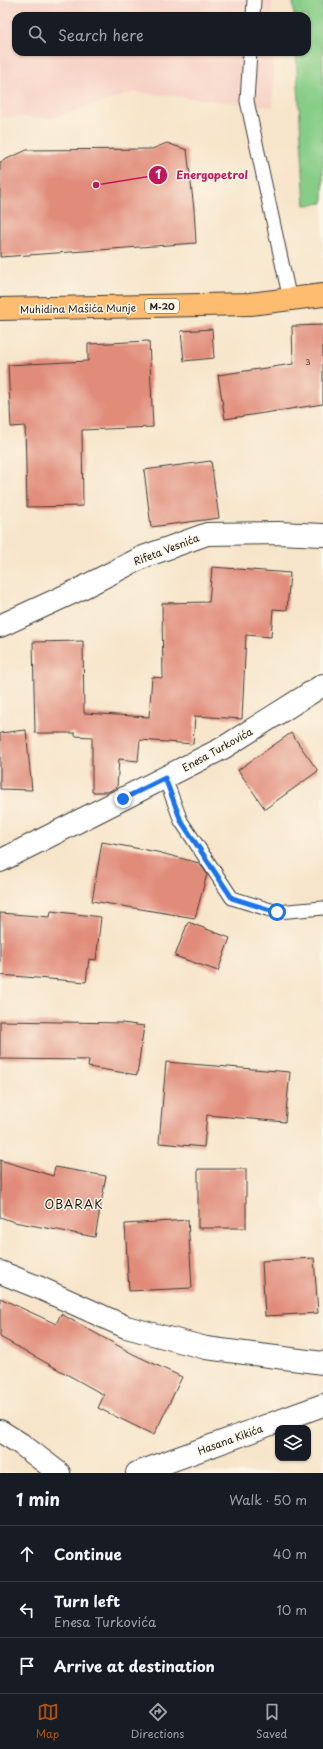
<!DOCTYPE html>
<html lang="en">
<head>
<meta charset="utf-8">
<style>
	:root { --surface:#171b24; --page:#20242c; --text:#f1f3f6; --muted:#9ea1a6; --line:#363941; --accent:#b45309 }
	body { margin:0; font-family:"Playpen Sans",sans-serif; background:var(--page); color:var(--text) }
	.controls { position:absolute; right:12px; bottom:12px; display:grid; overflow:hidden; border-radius:8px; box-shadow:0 1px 3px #0004 }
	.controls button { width:36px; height:36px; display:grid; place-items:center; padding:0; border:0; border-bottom:1px solid var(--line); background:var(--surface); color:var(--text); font:20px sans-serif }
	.stop { position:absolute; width:12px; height:12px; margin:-9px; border:3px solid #1a73e8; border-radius:50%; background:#fff }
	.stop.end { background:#1a73e8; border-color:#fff; box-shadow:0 1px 4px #0008 }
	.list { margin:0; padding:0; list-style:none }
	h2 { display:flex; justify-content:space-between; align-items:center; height:52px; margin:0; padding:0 16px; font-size:17px }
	h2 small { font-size:13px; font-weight:400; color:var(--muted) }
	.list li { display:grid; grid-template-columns:26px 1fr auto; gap:12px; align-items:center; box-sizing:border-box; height:56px; padding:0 16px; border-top:1px solid var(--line) }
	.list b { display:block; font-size:15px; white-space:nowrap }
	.list p { margin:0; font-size:13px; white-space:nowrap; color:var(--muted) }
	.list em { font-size:13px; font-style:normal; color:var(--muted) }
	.icon { flex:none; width:22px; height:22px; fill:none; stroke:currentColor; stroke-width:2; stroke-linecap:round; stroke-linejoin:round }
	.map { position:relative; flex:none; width:323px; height:1473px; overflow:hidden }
	.search { position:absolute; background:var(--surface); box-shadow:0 1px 3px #0004; left:12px; right:12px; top:12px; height:44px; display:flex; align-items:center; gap:10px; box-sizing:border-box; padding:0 14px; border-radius:12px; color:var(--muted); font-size:15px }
	.sheet { height:220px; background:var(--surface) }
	nav { display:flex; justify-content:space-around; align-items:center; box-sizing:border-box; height:56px; border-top:1px solid var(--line); background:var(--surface); font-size:11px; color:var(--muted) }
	nav a { display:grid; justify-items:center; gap:2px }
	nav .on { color:var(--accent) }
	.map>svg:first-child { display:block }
	.built { fill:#f7d1c6 }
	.green { fill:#87cd87; stroke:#527452 }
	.building { fill:#e18c7a }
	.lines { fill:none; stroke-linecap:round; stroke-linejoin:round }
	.lane-casing { stroke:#3d3a36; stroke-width:15 }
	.street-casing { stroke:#3d3a36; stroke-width:24 }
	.primary-casing { stroke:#3d3a36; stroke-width:24 }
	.lane { stroke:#fff; stroke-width:13 }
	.street { stroke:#fff; stroke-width:22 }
	.primary { stroke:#fdbc70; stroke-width:22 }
	.route { stroke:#1a73e8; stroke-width:5 }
	.labels { text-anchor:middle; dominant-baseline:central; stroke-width:3; stroke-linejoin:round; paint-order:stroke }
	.number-label { font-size:8px; fill:#4d3834 }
	.shield { fill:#fcf5e5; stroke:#5f5d58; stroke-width:1 }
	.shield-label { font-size:9px; font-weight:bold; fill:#1c1c1c }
	.street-label { font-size:10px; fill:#1c1c1c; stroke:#fcf5e5 }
	.quarter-label { font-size:12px; letter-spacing:1px; fill:#1c1c1c; stroke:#fcf5e5 }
	.leader { fill:none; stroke:#c2185b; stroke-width:1.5 }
	.callout-dot { fill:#c2185b; stroke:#fcf5e5; stroke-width:1.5 }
	.mark-label { font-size:12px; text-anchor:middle; font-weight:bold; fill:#fff }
	.callout-label { font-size:11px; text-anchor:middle; font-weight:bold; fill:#c2185b; stroke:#fcf5e5; stroke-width:3; stroke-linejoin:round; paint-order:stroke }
</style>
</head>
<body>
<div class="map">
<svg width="323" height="1473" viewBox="0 0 323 1473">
	<rect width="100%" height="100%" fill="#fcf5e5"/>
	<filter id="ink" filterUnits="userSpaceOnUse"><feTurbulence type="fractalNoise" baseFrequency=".025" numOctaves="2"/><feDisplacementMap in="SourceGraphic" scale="8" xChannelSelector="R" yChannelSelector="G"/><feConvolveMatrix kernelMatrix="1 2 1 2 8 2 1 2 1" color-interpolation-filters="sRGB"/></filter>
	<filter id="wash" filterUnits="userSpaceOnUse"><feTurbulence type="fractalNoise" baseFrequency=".012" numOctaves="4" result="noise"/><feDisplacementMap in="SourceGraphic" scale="16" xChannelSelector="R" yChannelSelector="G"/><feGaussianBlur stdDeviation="0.9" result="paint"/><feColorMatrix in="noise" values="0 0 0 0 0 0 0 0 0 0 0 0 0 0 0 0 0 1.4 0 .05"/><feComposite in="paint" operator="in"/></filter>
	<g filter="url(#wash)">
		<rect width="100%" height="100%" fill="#f7e5cb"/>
		<path class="built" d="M 0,0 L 272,0 L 272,16 L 16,16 L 16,52 L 273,52 L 273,107 L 135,92 L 51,118 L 0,117 Z"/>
		<path class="green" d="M 293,0 L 323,0 L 323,203 L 305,205 L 296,52 L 307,52 L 307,16 L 294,16 Z"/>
		<g id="blocks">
			<g class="building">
				<path d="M 167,143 L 187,150 L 194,209 L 196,243 L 0,257 L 0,162 L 27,150 L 152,149 Z"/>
				<path d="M 323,325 L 323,404 L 225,419 L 218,375 L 293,364 L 292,326 Z"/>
				<path d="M 212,329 L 214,358 L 184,361 L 181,331 Z"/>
				<path d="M 149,341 L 153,427 L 82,430 L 83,506 L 27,507 L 25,426 L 11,427 L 8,365 L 88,361 L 88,344 Z"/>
				<path d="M 211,461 L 219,518 L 151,527 L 144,470 Z"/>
				<path d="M 212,567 L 290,573 L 287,610 L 273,609 L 271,637 L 246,635 L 242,719 L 195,716 L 193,744 L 140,740 L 138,761 L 119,759 L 117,787 L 108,792 L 92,792 L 92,737 L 75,736 L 75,733 L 35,733 L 33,642 L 83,641 L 84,713 L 149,717 L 152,677 L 163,678 L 162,603 L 209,602 Z"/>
				<path d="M 26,730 L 32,790 L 0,789 L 0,733 Z"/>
				<path d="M 291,733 L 318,771 L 265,809 L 238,770 Z"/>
				<path d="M 102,842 L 157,852 L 199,863 L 207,874 L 195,918 L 92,901 Z"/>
				<path d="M 51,911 L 101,917 L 96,960 L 89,959 L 86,982 L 0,975 L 0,913 L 50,917 Z"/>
				<path d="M 188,922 L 230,938 L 218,971 L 175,956 Z"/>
				<path d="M 0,1021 L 122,1023 L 144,1026 L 137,1075 L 88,1067 L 89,1060 L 0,1059 Z"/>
				<path d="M 166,1062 L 290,1072 L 285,1122 L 207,1115 L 204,1147 L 159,1143 Z"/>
				<path d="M 0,1160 L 53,1176 L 55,1167 L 106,1176 L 95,1237 L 14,1222 L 0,1217 Z"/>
				<rect x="198" y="1169" width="48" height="59"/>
				<path d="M 188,1220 L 192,1288 L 129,1291 L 125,1224 Z"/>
				<path d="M 314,1258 L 318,1313 L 265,1316 L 262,1261 Z"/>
				<path d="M 0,1298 L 56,1324 L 61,1314 L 133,1354 L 182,1377 L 154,1435 L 98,1408 L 104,1395 L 0,1337 Z"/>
			</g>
		</g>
	</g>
	<g filter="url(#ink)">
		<use href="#blocks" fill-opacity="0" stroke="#3d3a36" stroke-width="1"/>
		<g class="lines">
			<g class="lane-casing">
				<g id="lane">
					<path d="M 253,16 L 254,0"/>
					<path d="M 250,52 L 247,101 L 290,300"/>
					<path d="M 165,778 L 181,821 L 232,898 L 277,912 L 323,908"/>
				</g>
			</g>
			<g class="street-casing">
				<g id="street">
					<path d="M 0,626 L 76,591 L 143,557 L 207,534 L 278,533 L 323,535"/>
					<path d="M 0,861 L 223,748 L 323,685"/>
					<path d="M 0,1272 L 40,1288 L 126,1327 L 206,1348 L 323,1363"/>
					<path d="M 0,1431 L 21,1444 L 59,1473"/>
					<path d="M 137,1473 L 323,1405"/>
				</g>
			</g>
			<g class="primary-casing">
				<path id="primary" d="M 0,309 L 250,304 L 323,295"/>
			</g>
			<use href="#lane" class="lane"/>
			<use href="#street" class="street"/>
			<use href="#primary" class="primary"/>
		</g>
	</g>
	<g class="lines" filter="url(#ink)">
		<path class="route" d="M 123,799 L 165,778 L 181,821 L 232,898 L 277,912"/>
	</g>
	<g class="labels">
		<g class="number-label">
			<text x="308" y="362">3</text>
		</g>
		<rect class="shield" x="145" y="299" width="34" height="14" rx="3"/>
		<g class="shield-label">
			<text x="162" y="306">M-20</text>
		</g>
		<g class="street-label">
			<text transform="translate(78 308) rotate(-1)">Muhidina Mašića Munje</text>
			<text transform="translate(166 549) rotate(-21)">Rifeta Vesnića</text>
			<text transform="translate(217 749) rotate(-29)">Enesa Turkovića</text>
			<text transform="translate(230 1439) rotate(-20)">Hasana Kikića</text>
		</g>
		<g class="quarter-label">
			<text x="74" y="1204">OBARAK</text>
		</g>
	</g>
	<path class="leader" d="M96 185L158 175"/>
	<g class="callout-dot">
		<circle cx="96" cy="185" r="4"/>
		<circle cx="158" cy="175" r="10"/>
	</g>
	<g class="mark-label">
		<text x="158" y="179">1</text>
	</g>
	<g class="callout-label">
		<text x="212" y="179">Energopetrol</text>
	</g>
</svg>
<div class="controls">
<button><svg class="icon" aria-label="layers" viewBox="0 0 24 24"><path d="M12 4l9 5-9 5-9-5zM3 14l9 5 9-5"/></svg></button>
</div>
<div class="stop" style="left:277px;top:912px"></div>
<div class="stop end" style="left:123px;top:799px"></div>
<div class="search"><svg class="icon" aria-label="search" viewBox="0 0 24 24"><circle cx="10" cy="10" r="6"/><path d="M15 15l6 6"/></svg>Search here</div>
</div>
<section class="sheet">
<h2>1 min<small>Walk · 50 m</small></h2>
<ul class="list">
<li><svg class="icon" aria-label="ahead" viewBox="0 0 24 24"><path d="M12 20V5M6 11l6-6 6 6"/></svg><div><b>Continue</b></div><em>40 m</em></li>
<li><svg class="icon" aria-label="left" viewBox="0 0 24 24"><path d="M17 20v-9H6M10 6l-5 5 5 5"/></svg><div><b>Turn left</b><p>Enesa Turkovića</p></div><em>10 m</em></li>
<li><svg class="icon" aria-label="arrive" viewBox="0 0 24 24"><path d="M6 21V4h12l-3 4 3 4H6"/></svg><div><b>Arrive at destination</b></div></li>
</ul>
</section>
<nav>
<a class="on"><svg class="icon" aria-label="map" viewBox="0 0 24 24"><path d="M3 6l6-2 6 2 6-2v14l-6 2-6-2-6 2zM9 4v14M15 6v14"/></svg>Map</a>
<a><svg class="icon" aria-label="directions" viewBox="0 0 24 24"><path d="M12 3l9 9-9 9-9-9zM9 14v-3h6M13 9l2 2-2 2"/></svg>Directions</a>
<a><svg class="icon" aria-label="saved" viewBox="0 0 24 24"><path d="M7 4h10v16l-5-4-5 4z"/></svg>Saved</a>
</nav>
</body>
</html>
